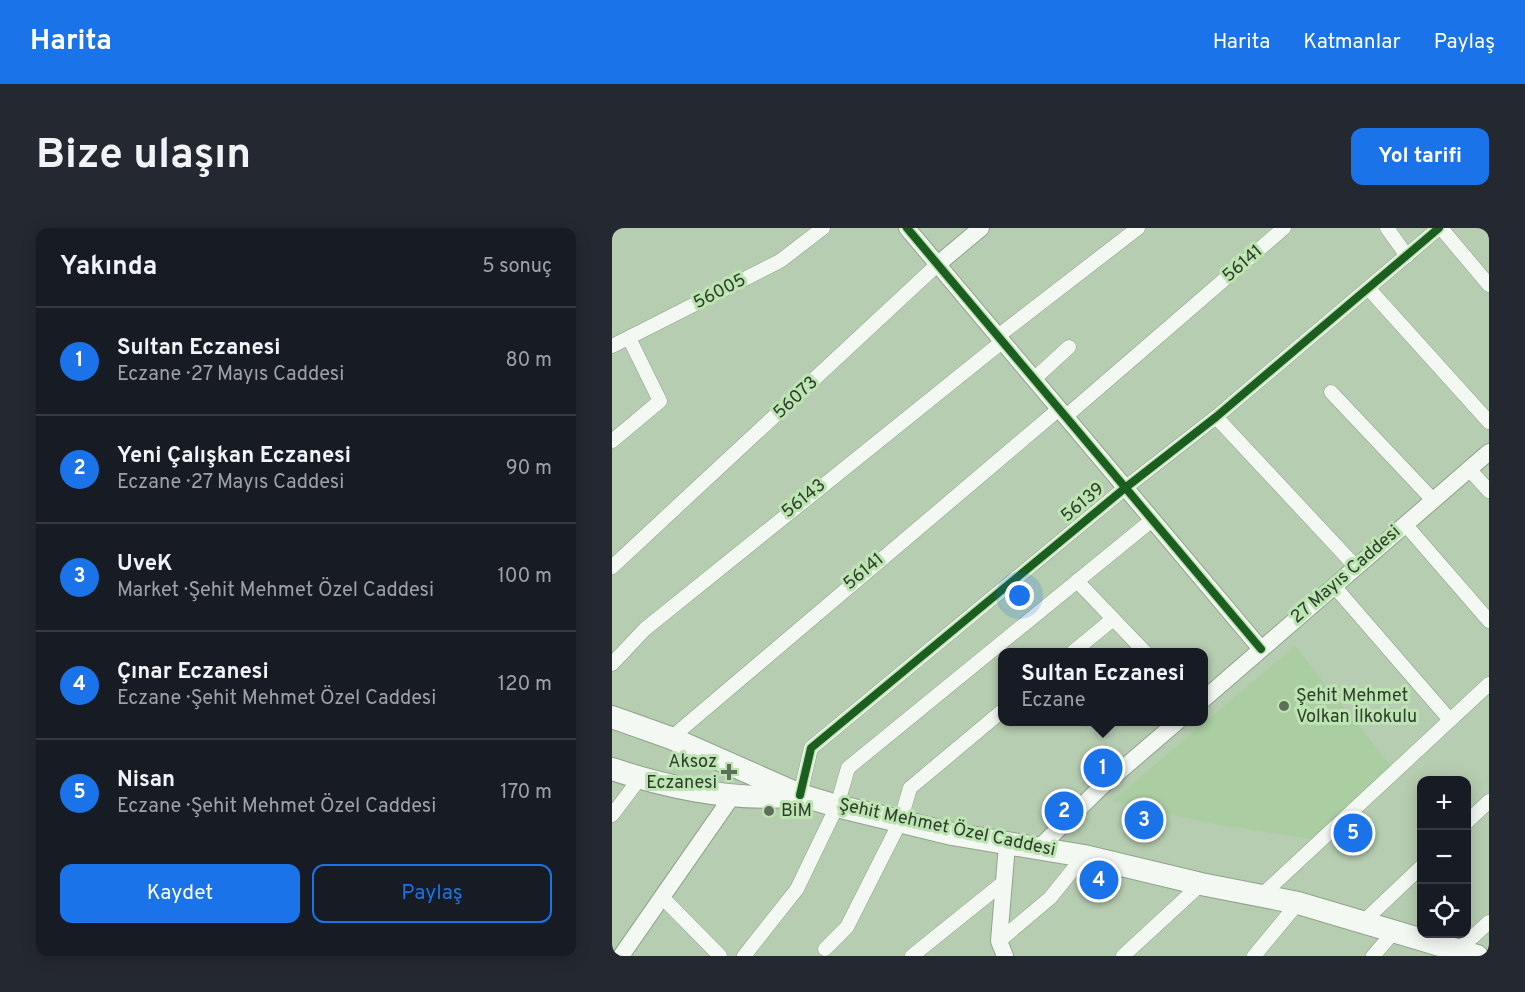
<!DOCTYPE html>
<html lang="tr">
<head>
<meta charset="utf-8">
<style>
	:root { --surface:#171b24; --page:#242831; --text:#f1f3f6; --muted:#9ea1a6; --line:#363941; --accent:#1a73e8 }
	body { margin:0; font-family:Overpass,sans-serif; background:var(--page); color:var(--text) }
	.controls { position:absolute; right:18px; bottom:18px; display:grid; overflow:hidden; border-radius:12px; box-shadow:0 3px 15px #0003 }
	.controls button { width:54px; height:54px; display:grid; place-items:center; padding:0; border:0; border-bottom:2px solid var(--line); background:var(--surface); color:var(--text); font:30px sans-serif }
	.you { position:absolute; left:408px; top:368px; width:21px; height:21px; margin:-15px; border:4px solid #fff; border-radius:50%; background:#1a73e8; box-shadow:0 0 0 9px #1a73e833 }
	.badge { display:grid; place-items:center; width:39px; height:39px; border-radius:50%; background:var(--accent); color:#fff; font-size:20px; font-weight:700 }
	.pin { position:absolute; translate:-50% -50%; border:3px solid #fff; box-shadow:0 2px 6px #0006 }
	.popup { position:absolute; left:386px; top:420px; width:210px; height:78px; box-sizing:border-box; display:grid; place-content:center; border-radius:12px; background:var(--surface); filter:drop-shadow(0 2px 4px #0005); font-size:20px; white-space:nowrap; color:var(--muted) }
	.popup b { font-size:22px; color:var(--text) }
	.popup::after { content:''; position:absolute; left:50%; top:100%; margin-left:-12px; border:12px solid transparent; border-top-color:var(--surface) }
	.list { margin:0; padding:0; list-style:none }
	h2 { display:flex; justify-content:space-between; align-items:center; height:78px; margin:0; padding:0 24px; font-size:26px }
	h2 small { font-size:20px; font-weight:400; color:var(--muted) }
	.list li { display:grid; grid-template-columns:39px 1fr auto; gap:18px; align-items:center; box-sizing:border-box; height:108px; padding:0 24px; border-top:2px solid var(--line) }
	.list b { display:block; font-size:22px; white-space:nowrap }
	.list p { margin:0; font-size:20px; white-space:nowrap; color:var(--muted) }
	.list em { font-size:20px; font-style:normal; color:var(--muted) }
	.actions { display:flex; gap:12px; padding:18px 24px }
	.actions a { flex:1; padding:14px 0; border:2px solid var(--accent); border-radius:12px; text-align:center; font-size:21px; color:var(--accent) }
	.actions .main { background:var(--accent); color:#fff }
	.icon { flex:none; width:33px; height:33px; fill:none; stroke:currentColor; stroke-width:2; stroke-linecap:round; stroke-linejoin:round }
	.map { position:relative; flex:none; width:877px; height:728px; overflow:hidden; border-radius:12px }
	header { display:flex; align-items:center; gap:36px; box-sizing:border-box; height:84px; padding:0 30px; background:var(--accent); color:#fff }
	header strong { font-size:28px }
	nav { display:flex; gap:33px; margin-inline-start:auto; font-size:21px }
	.intro { display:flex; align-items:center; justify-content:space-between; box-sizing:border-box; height:144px; padding:0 36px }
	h1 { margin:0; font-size:42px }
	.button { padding:15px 27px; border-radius:12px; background:var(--accent); color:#fff; font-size:21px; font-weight:700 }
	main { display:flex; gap:36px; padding:0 36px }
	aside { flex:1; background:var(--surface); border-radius:12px; box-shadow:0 3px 15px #0003 }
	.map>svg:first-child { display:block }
	.built { fill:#abcda2 }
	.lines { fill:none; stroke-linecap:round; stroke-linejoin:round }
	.minor-casing { stroke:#90a28c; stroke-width:15 }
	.tertiary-casing { stroke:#90a28c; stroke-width:18 }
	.primary-casing { stroke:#90a28c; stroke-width:24 }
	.minor { stroke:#f4f8f3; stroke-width:14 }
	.tertiary { stroke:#f4f8f3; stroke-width:16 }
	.primary { stroke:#f4f8f3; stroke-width:22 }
	.cycleway-casing { stroke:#bde5b3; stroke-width:11 }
	.cycleway { stroke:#1b5e20; stroke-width:8 }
	.poi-dot { fill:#5d6f59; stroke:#bde5b3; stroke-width:2 }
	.labels { text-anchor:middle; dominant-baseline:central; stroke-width:6; stroke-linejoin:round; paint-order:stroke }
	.street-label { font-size:18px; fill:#2d3d29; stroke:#bde5b3 }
	.poi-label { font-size:18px; fill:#2d3d29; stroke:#bde5b3; text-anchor:start }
</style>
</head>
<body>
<header>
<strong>Harita</strong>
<nav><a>Harita</a><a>Katmanlar</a><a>Paylaş</a></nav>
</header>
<div class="intro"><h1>Bize ulaşın</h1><a class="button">Yol tarifi</a></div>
<main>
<aside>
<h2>Yakında<small>5 sonuç</small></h2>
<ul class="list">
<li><span class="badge">1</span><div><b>Sultan Eczanesi</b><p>Eczane · 27 Mayıs Caddesi</p></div><em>80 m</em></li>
<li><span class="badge">2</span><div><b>Yeni Çalışkan Eczanesi</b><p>Eczane · 27 Mayıs Caddesi</p></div><em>90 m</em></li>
<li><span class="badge">3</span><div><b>UveK</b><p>Market · Şehit Mehmet Özel Caddesi</p></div><em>100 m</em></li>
<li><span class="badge">4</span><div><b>Çınar Eczanesi</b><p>Eczane · Şehit Mehmet Özel Caddesi</p></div><em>120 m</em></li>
<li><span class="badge">5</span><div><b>Nisan</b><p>Eczane · Şehit Mehmet Özel Caddesi</p></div><em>170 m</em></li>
</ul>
<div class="actions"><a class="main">Kaydet</a><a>Paylaş</a></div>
</aside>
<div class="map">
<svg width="877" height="728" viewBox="0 0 877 728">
	<rect width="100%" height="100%" fill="#b7cdb1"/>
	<path class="built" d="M 683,418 L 779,538 L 701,611 L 606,597 L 500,573 Z"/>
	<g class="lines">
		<g class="minor-casing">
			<g id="minor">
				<path d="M 775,0 L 795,28"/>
				<path d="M 829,0 L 877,57"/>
				<path d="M 757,61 L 877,194"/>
				<path d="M 386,108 L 526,0"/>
				<path d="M 0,118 L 168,33 L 211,0"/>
				<path d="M 422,151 L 457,119"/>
				<path d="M 719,164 L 821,272"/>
				<path d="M 453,189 L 672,0"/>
				<path d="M 604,189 L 744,339"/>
				<path d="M 0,213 L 48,173 L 17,110"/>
				<path d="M 857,241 L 877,263"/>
				<path d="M 793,296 L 877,393"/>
				<path d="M 0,339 L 326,36"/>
				<path d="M 465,353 L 533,424"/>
				<path d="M 722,358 L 838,492"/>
				<path d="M 461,424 L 501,391"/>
				<path d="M 0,436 L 33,401 L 391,113"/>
				<path d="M 59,510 L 447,181"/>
				<path d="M 188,567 L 199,520 L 513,260 L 604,189 L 827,0"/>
				<path d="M 0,587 L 28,550"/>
				<path d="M 854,595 L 877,573"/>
				<path d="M 650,667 L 877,456"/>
				<path d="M 51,670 L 108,728"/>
				<path d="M 750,695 L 810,638"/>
				<path d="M 387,713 L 438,670 L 472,628"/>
				<path d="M 213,721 L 235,699 L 288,594 L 298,560 L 390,483"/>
				<path d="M 843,725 L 877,694"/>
				<path d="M 132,728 L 185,661 L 225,578 L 236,540 L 540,292"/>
				<path d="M 300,728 L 392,654"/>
				<path d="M 511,728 L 589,656"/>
				<path d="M 642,728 L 686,675"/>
				<path d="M 761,728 L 781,705"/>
			</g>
		</g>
		<g class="tertiary-casing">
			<g id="tertiary">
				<path d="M 295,0 L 649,421"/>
				<path d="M 326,36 L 369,0"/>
				<path d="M 592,471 L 877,224"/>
				<path d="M 426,621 L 487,561 L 565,494"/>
				<path d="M 9,728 L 121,567"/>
				<path d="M 393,728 L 387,713 L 395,617"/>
			</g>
		</g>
		<g class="primary-casing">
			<g id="primary">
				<path d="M 0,489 L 59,510 L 188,567 L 225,578 L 340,606 L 472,628 L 589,656 L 686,675 L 865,728"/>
				<path d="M 0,541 C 60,561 124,574 187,567"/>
			</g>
		</g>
		<use href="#minor" class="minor"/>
		<use href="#tertiary" class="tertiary"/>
		<use href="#primary" class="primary"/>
		<g class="cycleway-casing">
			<g id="cycleway">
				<path d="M 295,0 L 649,421"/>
				<path d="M 188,567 L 199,520 L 513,260 L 604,189 L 827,0"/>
			</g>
		</g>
		<use href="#cycleway" class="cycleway"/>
	</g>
	<g class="poi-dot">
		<circle cx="672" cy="478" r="6"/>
		<path d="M114 535h6v6h6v6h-6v6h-6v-6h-6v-6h6z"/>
		<circle cx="157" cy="583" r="6"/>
	</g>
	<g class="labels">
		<g class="street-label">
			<text transform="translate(631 36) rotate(-41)">56141</text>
			<text transform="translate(108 64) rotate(-27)">56005</text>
			<text transform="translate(184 170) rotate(-43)">56073</text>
			<text transform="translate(192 271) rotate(-39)">56143</text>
			<text transform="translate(471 275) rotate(-40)">56139</text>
			<text transform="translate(252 344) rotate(-40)">56141</text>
			<text transform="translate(734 347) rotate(-41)">27 Mayıs Caddesi</text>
			<text transform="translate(335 600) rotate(12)">Şehit Mehmet Özel Caddesi</text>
		</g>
		<g class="poi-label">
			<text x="684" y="468">Şehit Mehmet<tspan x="684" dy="21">Volkan İlkokulu</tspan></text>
			<text x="105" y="534" text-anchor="end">Aksoz<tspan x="105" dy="21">Eczanesi</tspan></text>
			<text x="169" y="583">BiM</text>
		</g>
	</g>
</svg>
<div class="controls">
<button>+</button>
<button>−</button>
<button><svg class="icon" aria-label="locate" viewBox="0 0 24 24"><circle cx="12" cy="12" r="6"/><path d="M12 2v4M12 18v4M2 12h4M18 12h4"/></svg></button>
</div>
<div class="you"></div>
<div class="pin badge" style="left:491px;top:540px">1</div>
<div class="popup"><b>Sultan Eczanesi</b>Eczane</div>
<div class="pin badge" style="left:452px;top:583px">2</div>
<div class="pin badge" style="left:532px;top:592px">3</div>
<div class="pin badge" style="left:487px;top:652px">4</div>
<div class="pin badge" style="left:741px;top:605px">5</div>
</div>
</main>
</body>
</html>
